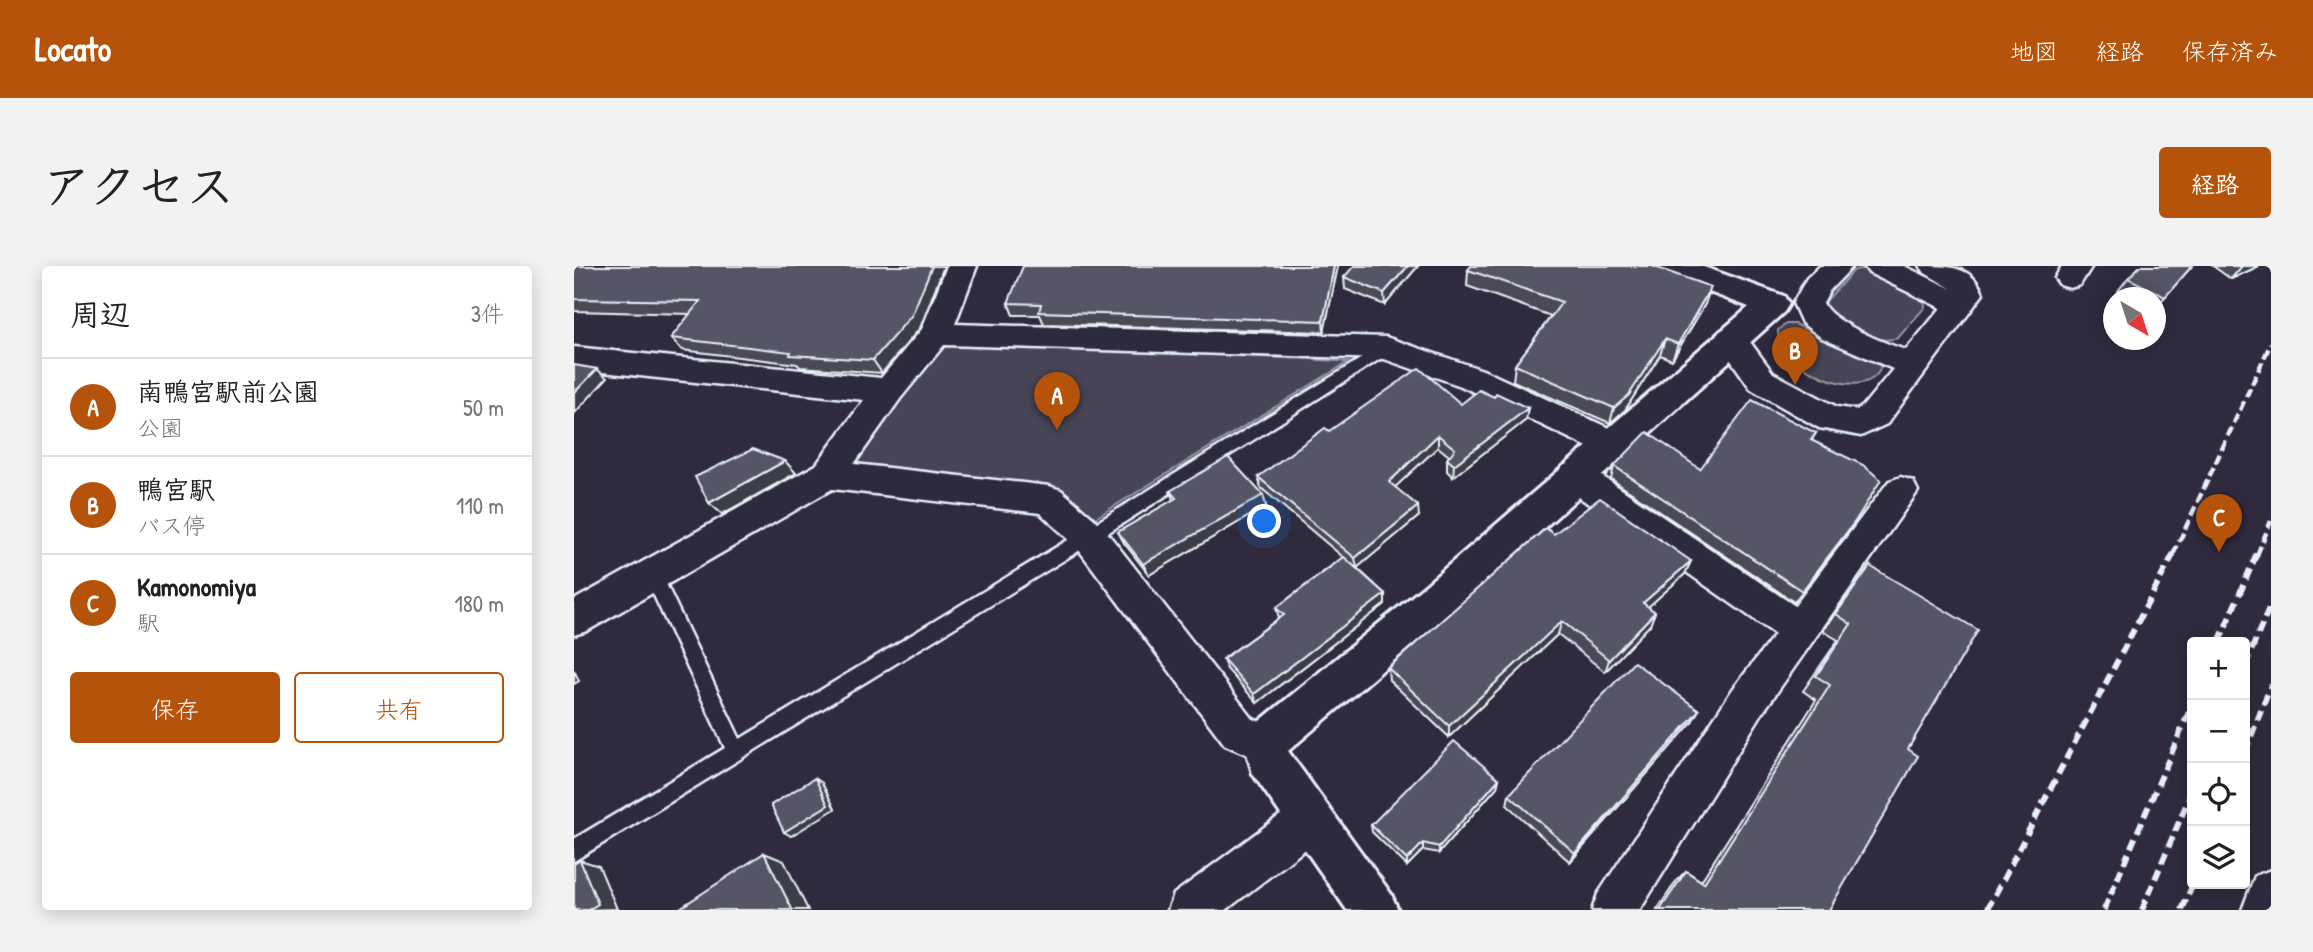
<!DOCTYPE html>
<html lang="ja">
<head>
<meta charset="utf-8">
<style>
	:root { --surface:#fff; --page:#f2f2f2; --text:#222; --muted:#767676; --line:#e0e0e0; --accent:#b45309 }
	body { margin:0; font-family:"Patrick Hand","Klee One",sans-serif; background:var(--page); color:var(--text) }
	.controls { position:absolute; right:21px; bottom:21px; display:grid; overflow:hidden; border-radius:7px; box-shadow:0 4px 18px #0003 }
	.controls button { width:63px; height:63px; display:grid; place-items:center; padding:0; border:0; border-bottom:2px solid var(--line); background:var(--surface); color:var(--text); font:35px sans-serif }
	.compass { position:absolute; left:1529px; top:21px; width:63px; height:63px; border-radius:50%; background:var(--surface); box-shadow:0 4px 18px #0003; rotate:141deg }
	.you { position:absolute; left:691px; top:256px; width:24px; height:24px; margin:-18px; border:5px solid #fff; border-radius:50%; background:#1a73e8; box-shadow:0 0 0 10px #1a73e833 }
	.badge { display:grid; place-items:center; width:46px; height:46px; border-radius:50%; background:var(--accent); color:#fff; font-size:23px; font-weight:700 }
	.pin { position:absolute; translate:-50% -58px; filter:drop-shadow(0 2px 4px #0008) }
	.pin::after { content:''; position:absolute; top:37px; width:24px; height:21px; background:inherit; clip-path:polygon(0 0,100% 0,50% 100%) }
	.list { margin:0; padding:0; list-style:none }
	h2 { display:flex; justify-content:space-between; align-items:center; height:91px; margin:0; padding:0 28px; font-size:30px }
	h2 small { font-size:23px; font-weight:400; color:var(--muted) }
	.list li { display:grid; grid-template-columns:46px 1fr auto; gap:21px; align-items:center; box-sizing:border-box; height:98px; padding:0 28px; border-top:2px solid var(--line) }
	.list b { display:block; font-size:26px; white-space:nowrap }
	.list p { margin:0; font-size:23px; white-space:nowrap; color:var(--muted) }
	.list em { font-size:23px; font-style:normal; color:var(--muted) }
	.actions { display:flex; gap:14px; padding:21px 28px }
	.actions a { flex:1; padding:16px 0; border:2px solid var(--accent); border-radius:7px; text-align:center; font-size:24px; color:var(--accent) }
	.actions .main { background:var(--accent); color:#fff }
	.icon { flex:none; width:38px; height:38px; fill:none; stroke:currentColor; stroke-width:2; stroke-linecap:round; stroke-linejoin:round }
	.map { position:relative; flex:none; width:1697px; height:644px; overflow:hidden; border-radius:7px }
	header { display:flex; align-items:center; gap:42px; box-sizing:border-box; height:98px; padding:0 35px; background:var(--accent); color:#fff }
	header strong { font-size:33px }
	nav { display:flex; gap:38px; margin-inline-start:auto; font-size:24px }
	.intro { display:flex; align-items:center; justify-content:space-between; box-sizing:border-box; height:168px; padding:0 42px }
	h1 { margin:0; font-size:49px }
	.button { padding:18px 32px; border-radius:7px; background:var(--accent); color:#fff; font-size:24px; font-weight:700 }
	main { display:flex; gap:42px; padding:0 42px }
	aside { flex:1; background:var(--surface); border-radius:7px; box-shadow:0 4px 18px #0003 }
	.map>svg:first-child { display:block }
	.green { fill:#464455; stroke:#979aa6; stroke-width:2 }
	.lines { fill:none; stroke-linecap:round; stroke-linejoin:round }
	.lane-casing { stroke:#e8f1f8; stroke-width:5 }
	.street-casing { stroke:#e8f1f8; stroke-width:5 }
	.secondary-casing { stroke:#e8f1f8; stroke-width:6 }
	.lane { fill:#2f2a3d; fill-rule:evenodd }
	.street { fill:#2f2a3d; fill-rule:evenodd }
	.secondary { fill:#2f2a3d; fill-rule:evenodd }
	.rail-far1 { stroke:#e8f1f8; stroke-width:4.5; stroke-dasharray:10 4.5; stroke-linecap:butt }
	.rail { stroke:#e8f1f8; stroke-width:6; stroke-dasharray:11 6; stroke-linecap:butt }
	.wall { fill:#4b4957; stroke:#e8f1f8; stroke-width:2 }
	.shaded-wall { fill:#3d3c47; stroke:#e8f1f8; stroke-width:2 }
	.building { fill:#575565; stroke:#e8f1f8; stroke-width:2 }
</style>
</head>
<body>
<header>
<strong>Locato</strong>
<nav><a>地図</a><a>経路</a><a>保存済み</a></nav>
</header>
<div class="intro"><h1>アクセス</h1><a class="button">経路</a></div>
<main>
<aside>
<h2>周辺<small>3件</small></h2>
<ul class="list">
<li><span class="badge">A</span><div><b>南鴨宮駅前公園</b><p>公園</p></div><em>50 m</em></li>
<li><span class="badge">B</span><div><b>鴨宮駅</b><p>バス停</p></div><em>110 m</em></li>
<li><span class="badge">C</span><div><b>Kamonomiya</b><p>駅</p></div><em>180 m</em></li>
</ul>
<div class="actions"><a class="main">保存</a><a>共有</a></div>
</aside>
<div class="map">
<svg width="1697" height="644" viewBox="0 0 1697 644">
	<rect width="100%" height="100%" fill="#2f2a3d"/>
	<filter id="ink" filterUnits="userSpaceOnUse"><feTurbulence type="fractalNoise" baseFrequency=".0143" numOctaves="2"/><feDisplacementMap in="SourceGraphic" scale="14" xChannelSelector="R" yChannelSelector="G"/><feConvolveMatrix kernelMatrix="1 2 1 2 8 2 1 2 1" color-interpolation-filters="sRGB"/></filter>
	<g filter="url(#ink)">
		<g class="green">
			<path d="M 1284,3 L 1294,3 L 1350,31 L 1351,41 L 1324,72 C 1299,80 1269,60 1252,43 L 1252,35 L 1279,5 Z"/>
			<path d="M 1212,58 L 1221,58 L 1301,96 L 1307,101 C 1292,142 1201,99 1204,64 Z"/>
			<path d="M 368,77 L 735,93 L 774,96 L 518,254 L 479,221 L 276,200 L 327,127 Z"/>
		</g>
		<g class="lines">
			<g class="lane-casing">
				<path id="lane" d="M 812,77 L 817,78 L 819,82 L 817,86 L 521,275 L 0,595 L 0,573 L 151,482 L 70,308 L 73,303 L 79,301 L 85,303 L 166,473 L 509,265 Z"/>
			</g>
			<g class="street-casing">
				<g id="street">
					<path d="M 373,0 L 403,0 L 381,58 L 812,71 L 909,104 L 1050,169 L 1055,178 L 1050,187 L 1038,191 L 1026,187 L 887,120 L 810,93 L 370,79 L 326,133 L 280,198 L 475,220 L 487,224 L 528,260 L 679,453 L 705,463 L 711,477 L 705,491 L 691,496 L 651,479 L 502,280 L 466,247 L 258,223 L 13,365 L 0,369 L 0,334 L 242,199 L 290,134 L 0,103 L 0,81 L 307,112 L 348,63 Z"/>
					<path d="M 1246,0 L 1279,0 L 1255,25 L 1249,37 C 1257,56 1312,78 1332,84 L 1367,42 L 1295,7 L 1290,0 L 1330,0 L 1378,23 L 1351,7 L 1346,0 C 1375,0 1399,0 1409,28 L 1313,158 L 1287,170 L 1245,162 L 1177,123 L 1142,73 L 1146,65 L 1157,62 L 1168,65 L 1199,107 L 1263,141 L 1283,144 L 1289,140 L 1319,103 L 1248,72 L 1228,57 L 1219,37 L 1233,12 Z"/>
					<path d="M 1488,0 L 1518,0 L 1506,19 L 1496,22 L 1486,19 L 1481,12 Z"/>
					<path d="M 1001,196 L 1013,200 L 1221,340 L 1315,215 L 1327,211 L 1339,215 L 1344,225 L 1187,449 L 1066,644 L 1018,644 L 1024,628 L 1159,423 L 1201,368 L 989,220 L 984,210 L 989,200 Z"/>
					<path d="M 735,533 L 750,539 L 756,554 L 750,569 L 652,644 L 594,644 L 600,628 L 720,539 Z"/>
					<path d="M 1697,604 L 1697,644 L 1668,644 L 1681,610 Z"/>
				</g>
			</g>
			<g class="secondary-casing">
				<path id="secondary" d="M 1081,0 L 1127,0 L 1210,30 L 1215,38 L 1210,46 L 880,343 L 714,485 L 817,628 L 824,644 L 773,644 L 679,508 L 670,477 L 676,463 L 852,319 L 1175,41 L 1085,7 Z"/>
			</g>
			<use href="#lane" class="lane"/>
			<use href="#street" class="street"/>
			<use href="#secondary" class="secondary"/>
			<g class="rail-far1">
				<path d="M 1599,289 L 1697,77"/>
				<path d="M 1683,289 L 1697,255"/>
			</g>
			<g class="rail">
				<path d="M 1645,376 L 1683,287"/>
				<path d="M 1671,400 L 1697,337"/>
				<path d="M 1671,486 L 1697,419"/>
				<path d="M 1413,644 L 1600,287"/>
				<path d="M 1530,644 L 1618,439"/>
				<path d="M 1568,644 L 1618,525"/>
				<path d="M 1608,644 L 1619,618"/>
			</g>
		</g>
		<g class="wall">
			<path d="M 0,0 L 346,62 L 308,107 L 226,101 L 223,98 L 108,84 L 97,72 L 116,48 L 0,45 Z"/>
			<path d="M 764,0 L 750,66 L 470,58 L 466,49 L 439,49 L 434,37 Z"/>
			<path d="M 844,0 L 811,39 L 771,23 L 770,11 Z"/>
			<path d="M 1618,0 L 1581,42 L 1581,32 L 1557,32 L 1544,25 L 1554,12 Z"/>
			<path d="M 1639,0 L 1685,0 L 1657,13 Z"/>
			<path d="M 894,4 L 1131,38 L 1098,94 L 1086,89 L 1051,144 L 1036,157 L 939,115 L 941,99 L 977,50 L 893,20 Z"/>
			<path d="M 952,154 L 879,211 L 873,205 L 873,193 L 875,190 L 864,181 L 821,221 L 845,250 L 783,302 L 811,328 L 811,338 L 683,437 L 652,402 L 649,393 L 705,352 L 702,342 L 769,291 L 687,222 L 684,211 L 755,165 Z"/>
			<path d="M 1242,167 L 1238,174 L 1274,266 L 1220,336 L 1037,213 L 1040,200 L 1126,203 Z"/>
			<path d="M 596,225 L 689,229 L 692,240 L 575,309 L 550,277 L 544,266 L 599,234 Z"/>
			<path d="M 980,268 L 1117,295 L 1111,308 L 1074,341 L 1081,346 L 1076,359 L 1031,406 L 984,368 L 875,471 L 815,414 L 814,402 Z"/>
			<path d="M 1296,300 L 1334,483 L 1255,644 L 1083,644 L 1103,614 L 1112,605 L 1127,615 L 1242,434 L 1229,425 L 1264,374 L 1249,365 Z"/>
			<path d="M 1118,456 L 996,596 L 933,539 L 935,529 Z"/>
			<path d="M 925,513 L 923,521 L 865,587 L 849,584 L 833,600 L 798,566 L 797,559 Z"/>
		</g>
		<g class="shaded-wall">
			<path d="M 358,0 L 370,0 L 346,62 L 308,107 L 299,94 Z"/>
			<path d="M 760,0 L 764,0 L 750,66 L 749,55 Z"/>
			<path d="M 834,0 L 844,0 L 811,39 L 810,27 Z"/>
			<path d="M 1668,0 L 1685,0 L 1657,13 Z"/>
			<path d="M 1137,21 L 1131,38 L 1098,94 L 1104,78 Z"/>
			<path d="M 1091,73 L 1086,89 L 1051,144 L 1036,157 L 1040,142 Z"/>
			<path d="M 23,103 L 33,112 L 0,148 L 0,127 Z"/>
			<path d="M 954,142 L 952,154 L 879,211 L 880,199 Z"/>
			<path d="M 864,169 L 864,181 L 815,227 L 815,216 Z"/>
			<path d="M 211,195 L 222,207 L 148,248 L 135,237 Z"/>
			<path d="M 689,229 L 692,240 L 575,309 L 569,298 Z"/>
			<path d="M 844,240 L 845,250 L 783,302 L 781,292 Z"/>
			<path d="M 1117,295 L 1111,308 L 1064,350 L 1069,337 Z"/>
			<path d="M 811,328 L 811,338 L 683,437 L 680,428 Z"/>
			<path d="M 1081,346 L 1076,359 L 1031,406 L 1035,394 Z"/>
			<path d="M 988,355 L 984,368 L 875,471 L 875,460 Z"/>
			<path d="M 0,404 L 5,415 L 0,418 Z"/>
			<path d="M 1125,444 L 1118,456 L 996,596 L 1001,587 Z"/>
			<path d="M 241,512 L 248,517 L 261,543 L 217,570 L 210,566 Z"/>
			<path d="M 925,513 L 923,521 L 865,587 L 865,581 Z"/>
			<path d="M 849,577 L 849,584 L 833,600 L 833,594 Z"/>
			<path d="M 190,587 L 210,595 L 234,644 L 217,644 Z"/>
			<path d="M 6,594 L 25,600 L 43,643 L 14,644 Z"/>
		</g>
		<g class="building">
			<path d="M 0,0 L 358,0 L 338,49 L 299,94 L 216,89 L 217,86 L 97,72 L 126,35 L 0,33 Z"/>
			<path d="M 449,0 L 760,0 L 749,55 L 465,46 L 467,38 L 434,37 Z"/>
			<path d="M 780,0 L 834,0 L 810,27 L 770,11 Z"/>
			<path d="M 897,0 L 1078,0 L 1137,21 L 1104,78 L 1091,73 L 1055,129 L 1040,142 L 941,99 L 988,36 L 894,4 Z"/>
			<path d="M 1566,0 L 1618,0 L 1591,31 L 1554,12 Z"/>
			<path d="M 0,99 L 23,103 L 0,127 Z"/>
			<path d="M 845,102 L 887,138 L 905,124 L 920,131 L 922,127 L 954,142 L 880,199 L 873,193 L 881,183 L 864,169 L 815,216 L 844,240 L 781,292 L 684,211 L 751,162 L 755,165 Z"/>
			<path d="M 1178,134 L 1242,167 L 1237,174 L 1289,199 L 1307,214 L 1282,254 L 1228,325 L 1040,200 L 1073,166 L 1126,203 Z"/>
			<path d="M 179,183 L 211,195 L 135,237 L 121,211 Z"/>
			<path d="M 654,191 L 689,229 L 569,298 L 544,266 L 602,232 L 596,225 Z"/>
			<path d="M 1026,232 L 1117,295 L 1069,337 L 1081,346 L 1035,394 L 988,355 L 875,460 L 814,402 L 972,262 L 980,268 Z"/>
			<path d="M 770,291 L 811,328 L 680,428 L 649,393 L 710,349 L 702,342 Z"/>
			<path d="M 1296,300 L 1404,364 L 1334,483 L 1344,490 L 1255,644 L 1086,644 L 1112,605 L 1130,617 L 1256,419 L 1242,410 L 1277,358 L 1262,348 Z"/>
			<path d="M 1060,396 L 1125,444 L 1001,587 L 935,529 Z"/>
			<path d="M 880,475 L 925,513 L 865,581 L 849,577 L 833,594 L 797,559 Z"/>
			<path d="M 241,512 L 254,539 L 210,566 L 197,539 Z"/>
			<path d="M 190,587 L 218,643 L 217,644 L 103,644 Z"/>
			<path d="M 6,594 L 24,638 L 14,644 L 0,644 L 0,598 Z"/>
		</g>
	</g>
</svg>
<div class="controls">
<button>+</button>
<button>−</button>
<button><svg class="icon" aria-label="locate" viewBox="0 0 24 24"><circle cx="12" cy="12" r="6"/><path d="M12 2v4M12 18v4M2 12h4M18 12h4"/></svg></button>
<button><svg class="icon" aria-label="layers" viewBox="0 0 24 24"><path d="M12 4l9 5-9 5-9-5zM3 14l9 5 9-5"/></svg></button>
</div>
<svg class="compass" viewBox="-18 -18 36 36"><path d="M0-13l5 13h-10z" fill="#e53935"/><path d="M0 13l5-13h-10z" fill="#767676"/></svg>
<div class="you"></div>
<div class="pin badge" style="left:483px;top:164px">A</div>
<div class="pin badge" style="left:1221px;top:119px">B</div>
<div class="pin badge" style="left:1645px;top:286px">C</div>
</div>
</main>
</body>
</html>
